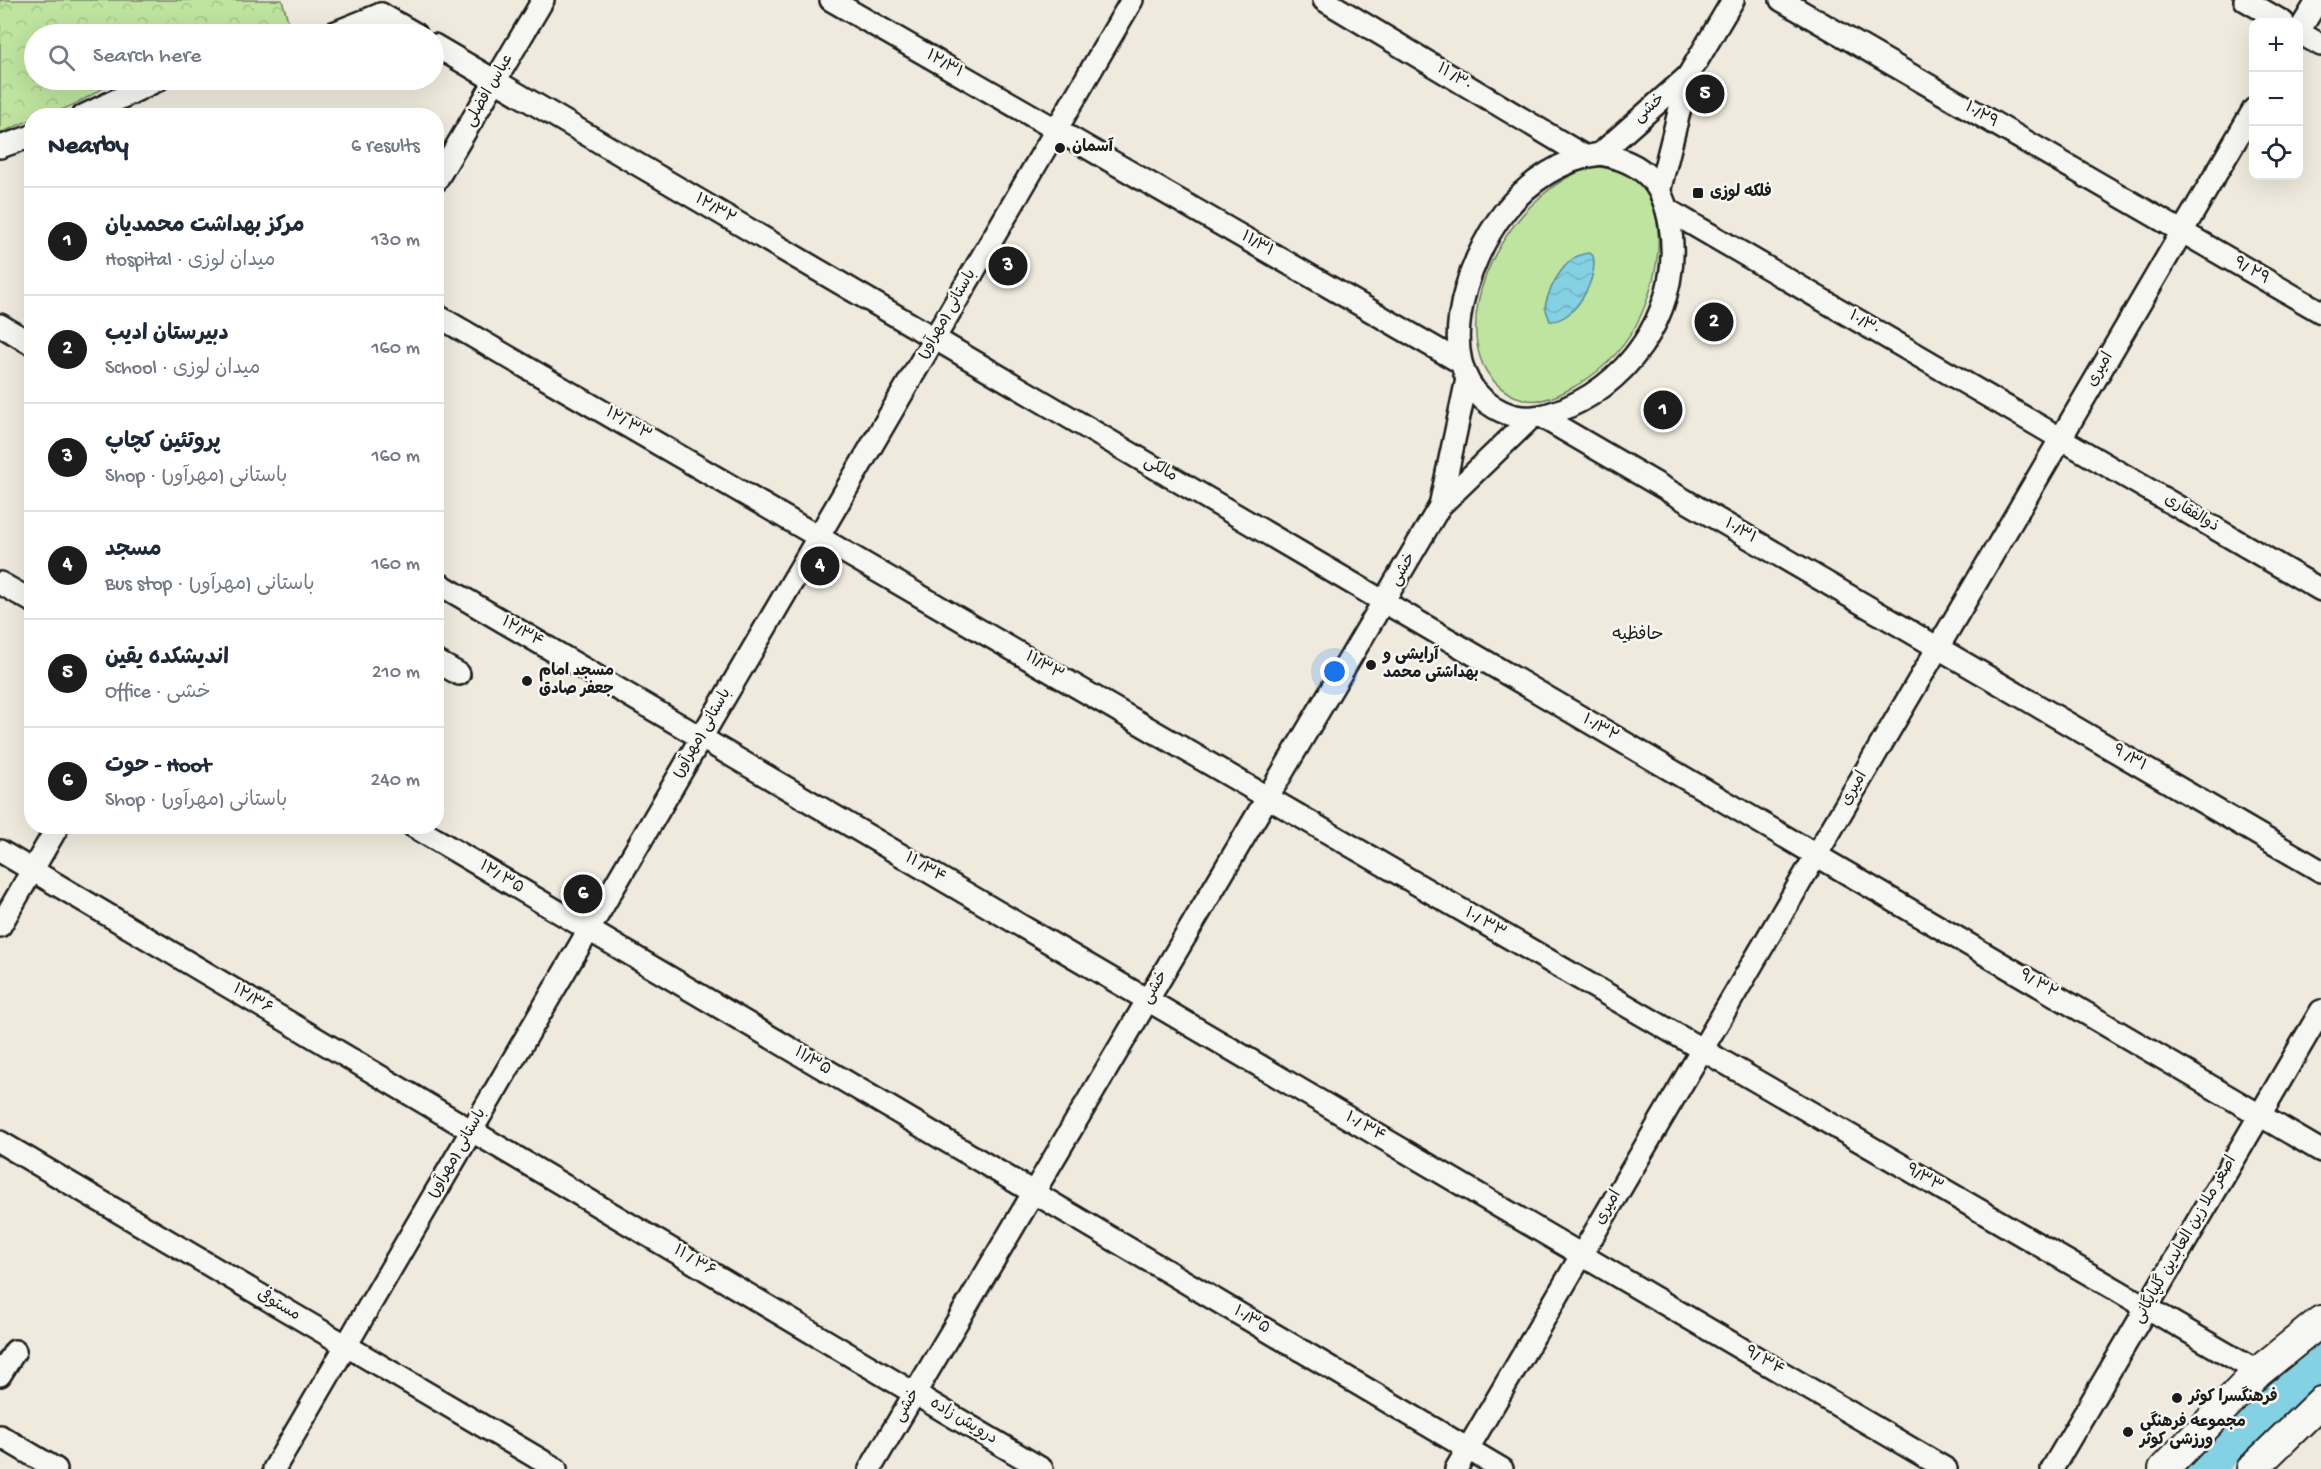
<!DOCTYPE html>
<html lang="en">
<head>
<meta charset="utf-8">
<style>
	:root { --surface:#fff; --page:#f2f2f3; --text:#1f2937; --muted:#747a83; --line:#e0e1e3; --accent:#1c1c1c }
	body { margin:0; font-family:"Gochi Hand","Playpen Sans Arabic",sans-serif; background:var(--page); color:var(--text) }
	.controls { position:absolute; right:18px; top:18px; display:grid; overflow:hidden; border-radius:12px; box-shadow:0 6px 24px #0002 }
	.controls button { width:54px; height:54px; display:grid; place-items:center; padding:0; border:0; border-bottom:2px solid var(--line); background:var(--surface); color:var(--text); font:30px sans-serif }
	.you { position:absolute; left:1335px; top:672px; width:21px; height:21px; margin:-15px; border:4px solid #fff; border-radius:50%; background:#1a73e8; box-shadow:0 0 0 9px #1a73e833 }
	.badge { display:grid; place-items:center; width:39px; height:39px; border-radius:50%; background:var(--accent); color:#fff; font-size:20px; font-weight:700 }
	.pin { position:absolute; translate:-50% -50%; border:3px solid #fff; box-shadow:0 2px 6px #0006 }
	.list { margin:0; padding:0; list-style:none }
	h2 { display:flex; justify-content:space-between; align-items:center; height:78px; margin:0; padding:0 24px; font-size:26px }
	h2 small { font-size:20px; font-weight:400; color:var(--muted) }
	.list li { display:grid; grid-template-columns:39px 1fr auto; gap:18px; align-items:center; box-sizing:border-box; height:108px; padding:0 24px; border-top:2px solid var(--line) }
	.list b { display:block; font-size:22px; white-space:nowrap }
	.list p { margin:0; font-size:20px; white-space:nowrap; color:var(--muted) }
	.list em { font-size:20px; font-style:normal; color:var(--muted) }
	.icon { flex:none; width:33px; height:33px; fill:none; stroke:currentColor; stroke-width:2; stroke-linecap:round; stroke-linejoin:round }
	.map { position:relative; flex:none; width:2321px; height:1469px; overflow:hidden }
	.search { position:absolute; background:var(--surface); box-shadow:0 6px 24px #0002; left:24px; top:24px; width:420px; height:66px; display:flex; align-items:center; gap:15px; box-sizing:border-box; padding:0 21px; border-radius:33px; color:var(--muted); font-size:22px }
	.panel { position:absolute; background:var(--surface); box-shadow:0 6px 24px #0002; left:24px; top:108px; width:420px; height:726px; border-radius:24px }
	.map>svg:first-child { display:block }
	.green { fill:#bee49f; stroke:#6d805e; stroke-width:1.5 }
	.park { fill:url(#park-crowns); stroke:#6d805e; stroke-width:1.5 }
	.water { fill:url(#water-waves); stroke:#5b8994; stroke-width:1.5 }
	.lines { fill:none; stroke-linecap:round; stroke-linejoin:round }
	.river { stroke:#85d1e4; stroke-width:39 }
	.minor-casing { stroke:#1c1c1c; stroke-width:26 }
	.secondary-casing { stroke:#1c1c1c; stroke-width:34 }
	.minor { stroke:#f6f6f2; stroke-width:21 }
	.secondary { stroke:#f6f6f2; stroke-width:30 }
	.poi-dot { fill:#1c1c1c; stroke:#f6f6f2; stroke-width:2 }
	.labels { text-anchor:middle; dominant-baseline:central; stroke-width:5; stroke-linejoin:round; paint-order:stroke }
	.street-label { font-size:16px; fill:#1c1c1c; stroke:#f6f6f2 }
	.poi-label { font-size:16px; font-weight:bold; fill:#1c1c1c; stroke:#f6f6f2; text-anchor:start }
	.neighbourhood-label { font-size:18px; fill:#1c1c1c; stroke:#f6f6f2 }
</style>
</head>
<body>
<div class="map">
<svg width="2321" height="1469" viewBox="0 0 2321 1469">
	<defs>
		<pattern id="park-crowns" width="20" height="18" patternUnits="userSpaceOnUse" patternTransform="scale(1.5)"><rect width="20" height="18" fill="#bee49f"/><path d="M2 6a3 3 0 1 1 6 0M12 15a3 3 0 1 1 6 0" fill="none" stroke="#a3c388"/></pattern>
		<pattern id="water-waves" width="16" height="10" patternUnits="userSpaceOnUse" patternTransform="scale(1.5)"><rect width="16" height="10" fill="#85d1e4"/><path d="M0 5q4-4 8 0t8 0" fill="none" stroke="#72b3c3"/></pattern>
	</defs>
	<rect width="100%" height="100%" fill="#efeadd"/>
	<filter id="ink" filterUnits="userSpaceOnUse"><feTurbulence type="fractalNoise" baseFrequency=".0167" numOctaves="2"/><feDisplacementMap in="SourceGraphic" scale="12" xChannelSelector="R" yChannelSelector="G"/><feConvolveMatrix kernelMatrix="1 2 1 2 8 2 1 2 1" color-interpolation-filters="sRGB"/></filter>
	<g filter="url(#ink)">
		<path class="green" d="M 1592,167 C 1681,166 1664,275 1635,327 C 1620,354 1597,375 1570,389 C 1556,397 1539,404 1523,399 C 1503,394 1486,377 1480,357 C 1458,286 1523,187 1592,167 Z"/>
		<path class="park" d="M 0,0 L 282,0 L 292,34 L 34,34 L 34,80 L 117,80 C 93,94 61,116 32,116 L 31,120 L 0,133 Z"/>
		<path class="water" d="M 1590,253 L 1593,256 C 1599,277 1575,322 1550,321 L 1545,307 C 1549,287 1566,253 1590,253 Z"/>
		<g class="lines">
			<path class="river" d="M 2202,1469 L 2277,1396 L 2321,1363"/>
			<g class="minor-casing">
				<g id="minor">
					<path d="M 831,0 L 1458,361"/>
					<path d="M 1324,0 L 1584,156"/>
					<path d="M 1781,0 L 2321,312"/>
					<path d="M 2245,0 L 2283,22"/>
					<path d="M 381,14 L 416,34"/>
					<path d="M 2298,32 L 2321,45"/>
					<path d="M 2298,33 L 2318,0"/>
					<path d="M 331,34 L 381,14"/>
					<path d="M 434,45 L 2321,1151"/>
					<path d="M 83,116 L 158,80"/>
					<path d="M 0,147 L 32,136"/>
					<path d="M 1600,154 C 1643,162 1663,182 1670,225 C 1683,301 1637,378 1566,408 C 1543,417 1524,422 1501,411 C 1425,375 1466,260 1505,211 C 1529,181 1563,159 1600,154 Z"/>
					<path d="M 1600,154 L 1688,76 L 1733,0"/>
					<path d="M 436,181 L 543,0"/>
					<path d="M 1660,188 L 1688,76"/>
					<path d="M 1668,210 L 2321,590"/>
					<path d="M 436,315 L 2258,1372"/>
					<path d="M 0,325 L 32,344"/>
					<path d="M 1542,417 L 2321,871"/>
					<path d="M 1440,506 L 1467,379"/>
					<path d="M 436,582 L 1946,1469"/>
					<path d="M 0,583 L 32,601"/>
					<path d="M 436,661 L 459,674"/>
					<path d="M 413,826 L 1502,1469"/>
					<path d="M 0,851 L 1042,1469"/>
					<path d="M 0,926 L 58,826"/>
					<path d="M 0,1142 L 556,1469"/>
					<path d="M 0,1375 L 15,1351"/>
					<path d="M 0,1436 L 56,1469"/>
					<path d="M 274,1469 L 1132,0"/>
					<path d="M 870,1469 L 1440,506 L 1530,419"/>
					<path d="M 1456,1469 L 2254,109"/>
					<path d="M 2052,1469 L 2321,1011"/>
				</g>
			</g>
			<g class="secondary-casing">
				<g id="secondary">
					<path d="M 2164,1469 L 2258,1372 L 2321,1321"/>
					<path d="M 2252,1469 L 2321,1402"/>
				</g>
			</g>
			<use href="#minor" class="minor"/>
			<use href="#secondary" class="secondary"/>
		</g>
	</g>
	<g class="poi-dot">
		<circle cx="1060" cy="148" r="6"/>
		<rect x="1692" y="187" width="12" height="12" rx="3"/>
		<circle cx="1371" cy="665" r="6"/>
		<circle cx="527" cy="681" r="6"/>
		<circle cx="2177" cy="1398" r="6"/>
		<circle cx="2128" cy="1432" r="6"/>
	</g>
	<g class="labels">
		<g class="street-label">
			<text transform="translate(944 65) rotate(30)">۱۲/۳۱</text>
			<text transform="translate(1454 78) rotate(31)">۱۱ /۳۰</text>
			<text transform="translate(490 91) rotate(-60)">عباس افضلی</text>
			<text transform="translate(1650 109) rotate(-41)">خشی</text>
			<text transform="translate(1981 116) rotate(30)">۱۰/۲۹</text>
			<text transform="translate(715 210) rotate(30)">۱۲/۳۲</text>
			<text transform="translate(1257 245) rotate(30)">۱۱/۳۱</text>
			<text transform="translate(2251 272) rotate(30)">۹/ ۲۹</text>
			<text transform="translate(948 315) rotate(-60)">باستانی (مهرآور)</text>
			<text transform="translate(1864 324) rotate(30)">۱۰/۳۰</text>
			<text transform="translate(2101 370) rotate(-60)">امیری</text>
			<text transform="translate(628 425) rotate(30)">۱۲/ ۳۳</text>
			<text transform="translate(1160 470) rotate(30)">مالکی</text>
			<text transform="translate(2191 514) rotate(30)">ذوالفقاری</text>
			<text transform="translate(1740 532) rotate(30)">۱۰/۳۱</text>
			<text transform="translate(1404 570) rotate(-60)">خشی</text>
			<text transform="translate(522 633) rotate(30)">۱۲/۳۴</text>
			<text transform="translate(1044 667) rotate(30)">۱۱/۳۳</text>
			<text transform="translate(1600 729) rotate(30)">۱۰/۳۲</text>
			<text transform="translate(703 734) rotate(-60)">باستانی (مهرآور)</text>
			<text transform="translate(2129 759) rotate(30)">۹ /۳۱</text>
			<text transform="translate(1855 789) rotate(-60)">امیری</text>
			<text transform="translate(925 869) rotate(30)">۱۱ /۳۴</text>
			<text transform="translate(501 878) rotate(31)">۱۲/ ۳۵</text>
			<text transform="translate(1485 924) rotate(30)">۱۰/ ۳۳</text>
			<text transform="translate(2038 985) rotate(30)">۹/ ۳۲</text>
			<text transform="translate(1156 988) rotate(-59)">خشی</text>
			<text transform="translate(252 1000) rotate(31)">۱۲/۳۶</text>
			<text transform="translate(812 1062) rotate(31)">۱۱/۳۵</text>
			<text transform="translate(1365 1128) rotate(30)">۱۰/ ۳۴</text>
			<text transform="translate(458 1154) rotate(-60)">باستانی (مهرآور)</text>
			<text transform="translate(1924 1179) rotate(30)">۹/۳۳</text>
			<text transform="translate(1609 1208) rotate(-60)">امیری</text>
			<text transform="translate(2186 1240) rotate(-60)">اصغر ملا زین العابدین گلپایگانی</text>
			<text transform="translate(694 1262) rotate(31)">۱۱ / ۳۶</text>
			<text transform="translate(278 1306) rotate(30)">مستوفی</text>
			<text transform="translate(1251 1321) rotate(31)">۱۰/۳۵</text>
			<text transform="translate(1764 1362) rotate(30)">۹/ ۳۴</text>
			<text transform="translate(908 1406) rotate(-59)">خشی</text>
			<text transform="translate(963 1422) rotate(31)">درویش زاده</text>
		</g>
		<g class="poi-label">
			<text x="1072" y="148">آسمان</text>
			<text x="1710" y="193">فلکه لوزی</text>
			<text x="1383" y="656">آرایشی و<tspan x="1383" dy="18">بهداشتی محمد</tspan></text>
			<text x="539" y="672">مسجد امام<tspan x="539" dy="18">جعفر صادق</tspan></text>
			<text x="2189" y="1398">فرهنگسرا کوثر</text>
			<text x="2140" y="1423">مجموعه فرهنگی<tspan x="2140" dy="18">ورزشی کوثر</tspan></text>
		</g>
		<g class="neighbourhood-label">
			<text x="1638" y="635">حافظیه</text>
		</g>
	</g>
</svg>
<div class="controls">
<button>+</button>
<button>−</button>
<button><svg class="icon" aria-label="locate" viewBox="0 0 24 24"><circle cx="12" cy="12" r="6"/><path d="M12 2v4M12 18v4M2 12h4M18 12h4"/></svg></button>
</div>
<div class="you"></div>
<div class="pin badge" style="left:1663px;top:410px">1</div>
<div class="pin badge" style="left:1714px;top:322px">2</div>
<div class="pin badge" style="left:1008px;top:266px">3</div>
<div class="pin badge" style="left:820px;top:566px">4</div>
<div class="pin badge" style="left:1705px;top:94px">5</div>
<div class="pin badge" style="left:583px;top:894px">6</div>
<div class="search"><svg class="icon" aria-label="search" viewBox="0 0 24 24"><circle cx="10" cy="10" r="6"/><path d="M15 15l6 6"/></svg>Search here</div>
<section class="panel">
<h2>Nearby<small>6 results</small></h2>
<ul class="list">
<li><span class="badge">1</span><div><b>مرکز بهداشت محمدیان</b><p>Hospital · میدان لوزی</p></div><em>130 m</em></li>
<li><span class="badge">2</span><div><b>دبیرستان ادیب</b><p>School · میدان لوزی</p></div><em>160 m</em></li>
<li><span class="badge">3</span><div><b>پروتئین کچاپ</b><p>Shop · باستانی (مهرآور)</p></div><em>160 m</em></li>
<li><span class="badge">4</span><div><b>مسجد</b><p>Bus stop · باستانی (مهرآور)</p></div><em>160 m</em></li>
<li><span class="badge">5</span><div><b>اندیشکده یقین</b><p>Office · خشی</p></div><em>210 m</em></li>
<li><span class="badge">6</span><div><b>حوت - Hoot</b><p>Shop · باستانی (مهرآور)</p></div><em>240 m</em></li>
</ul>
</section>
</div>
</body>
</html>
